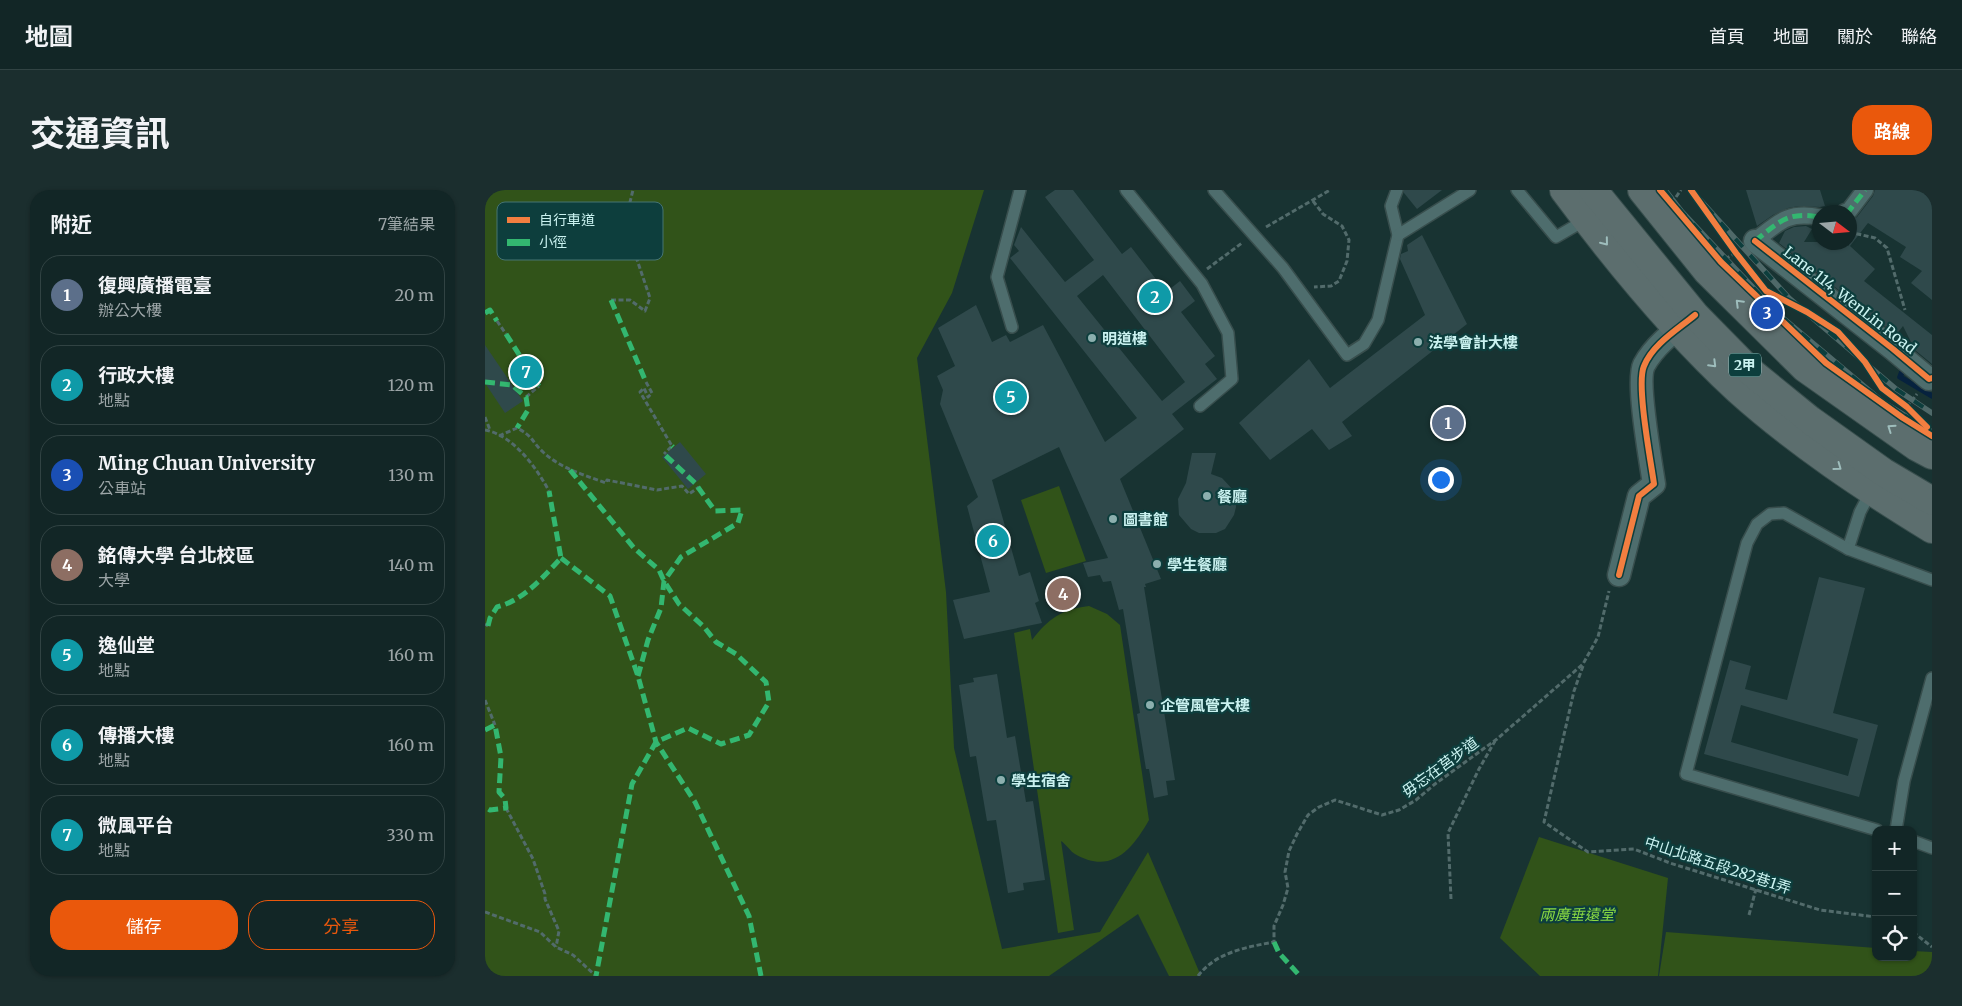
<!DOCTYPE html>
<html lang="zh-TW">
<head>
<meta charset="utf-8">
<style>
	:root { --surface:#122626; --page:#1b2e2e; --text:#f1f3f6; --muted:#9ca5a7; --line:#314343; --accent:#ea580c }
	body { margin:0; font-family:Merriweather,"Noto Sans TC",serif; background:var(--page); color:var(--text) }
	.controls { position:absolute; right:15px; bottom:15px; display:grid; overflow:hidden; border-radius:10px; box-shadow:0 1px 4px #0004 }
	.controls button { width:45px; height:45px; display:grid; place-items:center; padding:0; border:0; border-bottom:1px solid var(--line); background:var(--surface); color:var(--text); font:25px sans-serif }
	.compass { position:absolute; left:1327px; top:15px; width:45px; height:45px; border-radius:50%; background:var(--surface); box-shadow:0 1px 4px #0004; rotate:106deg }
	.you { position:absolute; left:955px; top:289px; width:18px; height:18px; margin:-12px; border:4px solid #fff; border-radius:50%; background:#1a73e8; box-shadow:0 0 0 8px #1a73e833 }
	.badge { display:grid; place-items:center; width:32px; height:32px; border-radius:50%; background:var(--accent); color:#fff; font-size:16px; font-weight:700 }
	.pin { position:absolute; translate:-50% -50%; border:2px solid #fff; box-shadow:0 1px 5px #0006 }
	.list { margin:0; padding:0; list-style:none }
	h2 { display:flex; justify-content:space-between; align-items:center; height:65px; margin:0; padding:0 20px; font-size:21px }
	h2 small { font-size:16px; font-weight:400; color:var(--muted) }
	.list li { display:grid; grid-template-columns:32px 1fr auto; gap:15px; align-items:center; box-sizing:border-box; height:80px; margin:0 10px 10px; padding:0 10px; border:1px solid var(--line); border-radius:20px }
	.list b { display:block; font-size:19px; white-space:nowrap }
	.list p { margin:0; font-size:16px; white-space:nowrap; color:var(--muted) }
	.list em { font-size:16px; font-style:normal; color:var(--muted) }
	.actions { display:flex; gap:10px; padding:15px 20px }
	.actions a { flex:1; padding:11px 0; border:1px solid var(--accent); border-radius:20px; text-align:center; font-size:18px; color:var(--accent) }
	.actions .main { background:var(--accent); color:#fff }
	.icon { flex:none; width:28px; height:28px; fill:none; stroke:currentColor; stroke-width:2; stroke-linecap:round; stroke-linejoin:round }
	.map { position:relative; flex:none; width:1447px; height:786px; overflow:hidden; border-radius:20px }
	header { display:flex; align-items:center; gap:30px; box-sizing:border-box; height:70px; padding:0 25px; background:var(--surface); border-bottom:1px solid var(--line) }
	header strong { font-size:24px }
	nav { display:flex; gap:28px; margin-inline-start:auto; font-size:18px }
	.intro { display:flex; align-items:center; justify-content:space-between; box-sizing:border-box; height:120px; padding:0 30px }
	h1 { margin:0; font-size:35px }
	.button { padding:12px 22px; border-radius:20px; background:var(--accent); color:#fff; font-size:18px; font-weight:700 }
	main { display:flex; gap:30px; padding:0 30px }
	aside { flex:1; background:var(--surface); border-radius:20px; box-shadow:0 1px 4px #0004 }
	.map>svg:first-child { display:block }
	.green { fill:#315319 }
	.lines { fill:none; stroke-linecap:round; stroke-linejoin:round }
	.stream { stroke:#06223e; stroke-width:5.5 }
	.building { fill:#2f494b; fill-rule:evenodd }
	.service-casing { stroke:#384e4d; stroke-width:14 }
	.pedestrian-casing { stroke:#384e4d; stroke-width:19 }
	.minor-casing { stroke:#384e4d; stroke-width:25 }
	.primary-casing { stroke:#384e4d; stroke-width:30 }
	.path { stroke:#526b6b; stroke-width:3; stroke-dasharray:5 2.5; stroke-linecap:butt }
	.service { stroke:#4e6d6d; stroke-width:11 }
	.pedestrian { stroke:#4e6d6d; stroke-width:16 }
	.minor { stroke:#4e6d6d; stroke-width:22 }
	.primary { stroke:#5c6e6e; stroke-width:28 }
	.rail-casing { stroke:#4f6969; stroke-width:5.5 }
	.rail { stroke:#0d3e3d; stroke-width:4; stroke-dasharray:11; stroke-linecap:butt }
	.quiet { stroke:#33b770; stroke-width:5; stroke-dasharray:10 5; stroke-linecap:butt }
	.cycleway-casing { stroke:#0d3e3d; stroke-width:9 }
	.cycleway { stroke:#f27e40; stroke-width:6 }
	.oneway { stroke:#9ebdbc }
	.poi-dot { fill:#8cafae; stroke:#0d3e3d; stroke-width:2 }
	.labels { text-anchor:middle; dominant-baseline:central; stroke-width:4.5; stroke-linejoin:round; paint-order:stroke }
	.shield { fill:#0d3e3d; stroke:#91bcba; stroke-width:1 }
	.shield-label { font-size:14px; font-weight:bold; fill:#caf2f0 }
	.street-label { font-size:15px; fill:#caf2f0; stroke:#0d3e3d }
	.poi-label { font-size:15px; font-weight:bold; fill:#caf2f0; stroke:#0d3e3d; text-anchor:start }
	.park-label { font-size:15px; font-style:italic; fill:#8bdb42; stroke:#0d3e3d }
	.key { fill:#0d3e3d; stroke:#467473; stroke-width:1 }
	.key-label { font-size:14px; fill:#caf2f0 }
</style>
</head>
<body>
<header>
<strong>地圖</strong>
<nav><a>首頁</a><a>地圖</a><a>關於</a><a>聯絡</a></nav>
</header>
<div class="intro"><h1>交通資訊</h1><a class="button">路線</a></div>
<main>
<aside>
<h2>附近<small>7筆結果</small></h2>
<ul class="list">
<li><span class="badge" style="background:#5c6f8a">1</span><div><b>復興廣播電臺</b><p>辦公大樓</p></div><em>20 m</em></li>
<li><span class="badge" style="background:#0f9aa8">2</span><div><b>行政大樓</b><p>地點</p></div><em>120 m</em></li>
<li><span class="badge" style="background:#1a4fb4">3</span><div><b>Ming Chuan University</b><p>公車站</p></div><em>130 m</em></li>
<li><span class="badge" style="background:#8d6e63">4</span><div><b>銘傳大學 台北校區</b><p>大學</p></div><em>140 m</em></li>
<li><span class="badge" style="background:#0f9aa8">5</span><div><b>逸仙堂</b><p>地點</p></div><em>160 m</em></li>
<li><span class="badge" style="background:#0f9aa8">6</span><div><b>傳播大樓</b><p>地點</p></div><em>160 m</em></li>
<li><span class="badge" style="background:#0f9aa8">7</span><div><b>微風平台</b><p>地點</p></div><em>330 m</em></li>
</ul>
<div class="actions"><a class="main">儲存</a><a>分享</a></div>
</aside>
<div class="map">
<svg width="1447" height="786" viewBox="0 0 1447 786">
	<rect width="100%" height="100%" fill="#183332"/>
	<g class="green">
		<path d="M 0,0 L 499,0 L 467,103 L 432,168 L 461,402 L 469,558 L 517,759 L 615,742 L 663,662 L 716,786 L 684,786 L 653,724 L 564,786 L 0,786 Z"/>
		<path d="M 574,296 L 601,371 L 561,383 L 536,310 Z"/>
		<path d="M 604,416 L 622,424 L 635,435 L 664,630 C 647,660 626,685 590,664 C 585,661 581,654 576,651 L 589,740 L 573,743 L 529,443 L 545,439 L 547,450 C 563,429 577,419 604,416 Z"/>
		<path d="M 1054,647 L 1183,688 L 1173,786 L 1055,786 L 1015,748 Z"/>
		<path d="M 1181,742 L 1391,758 L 1391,767 L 1428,767 L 1428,761 L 1447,762 L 1447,786 L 1174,786 Z"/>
	</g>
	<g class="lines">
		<path class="stream" d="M 1420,174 L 1415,187 L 1447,206"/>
	</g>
	<g class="building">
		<path d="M 570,0 L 588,0 L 637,64 L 646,57 L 681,102 L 695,91 L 710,111 L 696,122 L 730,166 L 720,174 L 732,189 L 687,224 L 699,239 L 635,289 L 676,389 L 660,394 L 661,397 L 659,397 L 690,590 L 681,591 L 683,605 L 669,608 L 664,579 L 661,579 L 652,524 L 655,523 L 638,419 L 634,420 L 626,391 L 618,392 L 615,385 L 603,387 L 598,373 L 623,368 L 574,257 L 507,290 L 534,386 L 545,382 L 554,411 L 550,413 L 557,433 L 479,449 L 468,410 L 505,402 L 482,316 L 493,307 L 455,214 L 458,200 L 452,186 L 470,176 L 453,138 L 491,115 L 507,152 L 521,145 L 525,152 L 558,135 L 620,252 L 652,228 L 525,68 L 534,61 L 529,55 L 536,37 L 580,92 L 609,70 L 560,7 ZM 618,85 L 700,192 L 677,211 L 592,106 Z"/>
		<path d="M 919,0 L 957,0 L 932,19 L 919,3 Z"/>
		<path d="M 1261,0 L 1335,0 L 1340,16 L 1335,17 L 1314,16 L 1303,18 L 1288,25 L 1272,36 Z"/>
		<path d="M 1390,0 L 1437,0 L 1447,6 L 1447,110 L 1426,93 L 1437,81 L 1415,67 L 1421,57 L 1383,33 L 1365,56 L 1390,79 L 1379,91 L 1447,145 L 1447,174 L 1430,160 L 1418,136 L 1411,145 L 1294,53 L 1300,41 L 1309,37 L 1321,36 L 1327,39 L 1319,52 L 1361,52 L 1364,56 L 1364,31 L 1372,27 L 1388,6 Z"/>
		<path d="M 937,45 L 982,134 L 857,232 L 867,246 L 844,260 L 827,239 L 785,270 L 754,233 L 824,169 L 845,198 L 940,125 L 915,69 L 916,64 L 923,61 L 922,55 Z"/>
		<path d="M 0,155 L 38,211 L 20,223 L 0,193 Z"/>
		<path d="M 195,252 L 221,284 L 203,299 L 177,267 Z"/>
		<path d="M 707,263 L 731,263 L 726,284 L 737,288 L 749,301 L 751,317 L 749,325 L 740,339 L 731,343 L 714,343 L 706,339 L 694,325 L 693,309 L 701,293 Z"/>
		<path d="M 1334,387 L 1380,398 L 1348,523 L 1393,535 L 1374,607 L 1219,564 L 1245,470 L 1266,476 L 1260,499 L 1302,510 ZM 1256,515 L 1373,549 L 1363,586 L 1246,552 Z"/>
		<path d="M 512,484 L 522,548 L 530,546 L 541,612 L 548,611 L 560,690 L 538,693 L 539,700 L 523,703 L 511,630 L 502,631 L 491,566 L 485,567 L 474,495 L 489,492 L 488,488 Z"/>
	</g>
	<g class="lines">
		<g class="service-casing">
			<g id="service">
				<path d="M 641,0 L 717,94 L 743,143 L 747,189 L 715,216"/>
				<path d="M 729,0 L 798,78 L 862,165 L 879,154 L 893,130 L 913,45 L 906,16 L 912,0"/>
				<path d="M 1032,0 L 1071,47 L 1102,29"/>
				<path d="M 913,45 L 985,0"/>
				<path d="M 527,137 L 512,87 L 535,0"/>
				<path d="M 1363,359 L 1375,322 L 1386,301"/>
				<path d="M 1392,640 L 1201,584 L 1262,353 L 1272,334 L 1285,324 L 1299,323 L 1363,359 L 1447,390"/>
				<path d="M 1411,640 L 1419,591 L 1447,488"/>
				<path d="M 1428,651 L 1447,658"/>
			</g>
		</g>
		<g class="pedestrian-casing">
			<g id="pedestrian">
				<path d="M 1360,22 L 1364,21 L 1380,0"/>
				<path d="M 1270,51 C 1294,32 1303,21 1334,27"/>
			</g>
		</g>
		<g class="minor-casing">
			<g id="minor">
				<path d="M 1270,51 L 1408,159 L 1444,189 L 1447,188"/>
				<path d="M 1134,385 L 1154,306 L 1169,294 C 1166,273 1151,191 1159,175 C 1170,155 1188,142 1205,129"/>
			</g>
		</g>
		<g class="primary-casing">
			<g id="primary">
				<path d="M 1079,0 C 1131,70 1189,141 1253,200 C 1312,253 1380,298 1447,339"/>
				<path d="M 1108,0 L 1210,125 L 1266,182 L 1325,230 L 1398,282 L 1447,311"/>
				<path d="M 1157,0 L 1222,81 L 1320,178 L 1432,257 L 1447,265"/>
			</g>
		</g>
		<g class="path">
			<path d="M 1206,0 L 1251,63 L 1281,101 L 1337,131"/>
			<path d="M 1191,7 L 1196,0"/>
			<path d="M 828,11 L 838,24 L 857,36 L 864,50 L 862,71 L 854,91 L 846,96 L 829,97"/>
			<path d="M 781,37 L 845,0"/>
			<path d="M 1364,42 L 1390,48 L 1402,58 L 1420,120"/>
			<path d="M 1240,69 L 1252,62"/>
			<path d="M 722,79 L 757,53"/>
			<path d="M 126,110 L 145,110 L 160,121 L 165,108 L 144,46 L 145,12 L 148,0"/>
			<path d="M 12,131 L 21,144"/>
			<path d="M 1359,149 L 1380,172 L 1397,198 L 1433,228"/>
			<path d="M 161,192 L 167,203 L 163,207 L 159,198 L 155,202 L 187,256 L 179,264"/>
			<path d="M 41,207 L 54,196"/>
			<path d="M 1422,217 L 1432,204"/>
			<path d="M 0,227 L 5,240"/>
			<path d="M 0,240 C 28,245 51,277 64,301"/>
			<path d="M 14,246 L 32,238 C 48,246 47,252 58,262 C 75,278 99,285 121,293 L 122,290 L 172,300 L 197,296 L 204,304 L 214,297"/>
			<path d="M 0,434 L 3,436"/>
			<path d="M 1098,476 L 1089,501 L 1059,632 L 1103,662 L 1149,659 L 1185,673 L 1335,720 L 1391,727"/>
			<path d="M 0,510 L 10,535"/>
			<path d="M 21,618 L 48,669 L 60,704 L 60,709 L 74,741 L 71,757"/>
			<path d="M 966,709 L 963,643 L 994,579 L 1010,551"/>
			<path d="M 0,722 L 55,742 L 71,757 L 88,765 L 111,786"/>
			<path d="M 1264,725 L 1271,699"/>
			<path d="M 1428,742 L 1447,757"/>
			<path d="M 713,786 C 731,762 762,757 789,752 L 789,736 L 798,715 L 803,698 L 800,682 L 804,661 L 812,644 L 823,625 L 834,617 L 850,610 L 897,625 L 914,620 L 931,610 L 950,594 L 1012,549 L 1098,474 L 1113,447 L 1124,401"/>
		</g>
		<use href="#service" class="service"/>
		<use href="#pedestrian" class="pedestrian"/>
		<use href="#minor" class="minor"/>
		<use href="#primary" class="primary"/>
		<g class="rail-casing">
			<g id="rail">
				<path d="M 1180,0 L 1197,22 L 1292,123 L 1398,212 L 1447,242"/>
				<path d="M 1206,0 L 1304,108 L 1411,199 L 1447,223"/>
			</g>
		</g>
		<use href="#rail" class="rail"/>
		<g class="quiet">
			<path d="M 1360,22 L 1364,21 L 1380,0"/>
			<path d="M 1270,51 C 1294,32 1303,21 1334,27"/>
			<path d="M 126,110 L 161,192"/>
			<path d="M 0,123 L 5,120 L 12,131"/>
			<path d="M 21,144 L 54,196"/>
			<path d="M 0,192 L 27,195 L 41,207 L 43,220 L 32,238"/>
			<path d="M 187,256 L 188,257"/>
			<path d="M 85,280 L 149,358 L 174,380 L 179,391 L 194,414 L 219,437 L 231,452 L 251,464 L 281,492 L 284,512 L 264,545 L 236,554 L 203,538 L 171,552 L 147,594 L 111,786"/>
			<path d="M 76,368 L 125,406 L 153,486 L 171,552 L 210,612 L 264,726 L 276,786"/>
			<path d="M 3,436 L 5,428 L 12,417 C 39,410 57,388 76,368 L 64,301"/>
			<path d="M 153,486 L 163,450 L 176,418 L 179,391 L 196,367 L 253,333 L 257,320 L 230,321 L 210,293 L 179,264"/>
			<path d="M 0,540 L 10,535 L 16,567 L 14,602 L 20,609 L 21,618 L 5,620 L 0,617"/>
			<path d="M 789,752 L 794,763 L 815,786"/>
		</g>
		<g class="cycleway-casing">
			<g id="cycleway">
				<path d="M 1175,0 L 1236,72 L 1341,173 L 1418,228 L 1447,246"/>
				<path d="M 1206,0 L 1251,63 L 1281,101 L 1322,122 L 1353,142 L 1380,172 L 1397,198 L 1422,217 L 1442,237"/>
				<path d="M 1270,51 L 1408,159 L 1444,189 L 1447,188"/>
				<path d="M 1134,385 L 1154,306 L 1169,294 C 1166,272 1151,194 1159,176 C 1168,154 1192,140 1210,125"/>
			</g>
		</g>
		<use href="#cycleway" class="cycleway"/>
	</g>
	<defs><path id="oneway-chevron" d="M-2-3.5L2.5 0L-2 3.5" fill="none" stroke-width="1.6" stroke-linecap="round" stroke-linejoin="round" transform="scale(1.25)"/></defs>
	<g class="oneway">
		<use href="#oneway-chevron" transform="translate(1120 52) rotate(51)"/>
		<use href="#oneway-chevron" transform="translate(1254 113) rotate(-135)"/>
		<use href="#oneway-chevron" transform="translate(1228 174) rotate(45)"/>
		<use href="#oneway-chevron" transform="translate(1406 238) rotate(-145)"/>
		<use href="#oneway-chevron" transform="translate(1353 277) rotate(36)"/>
	</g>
	<g class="poi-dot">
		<circle cx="607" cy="148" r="5"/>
		<circle cx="933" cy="152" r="5"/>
		<circle cx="722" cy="306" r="5"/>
		<circle cx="628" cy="329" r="5"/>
		<circle cx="672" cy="374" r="5"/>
		<circle cx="665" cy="515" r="5"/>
		<circle cx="516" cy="590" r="5"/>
	</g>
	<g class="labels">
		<rect class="shield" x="1244" y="163.5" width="32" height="23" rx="4"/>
		<g class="shield-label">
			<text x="1260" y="175">2甲</text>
		</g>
		<g class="street-label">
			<text transform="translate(1365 110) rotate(38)">Lane 114, WenLin Road</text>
			<text transform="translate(955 577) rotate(-36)">毋忘在莒步道</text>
			<text transform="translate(1233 675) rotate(18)">中山北路五段282巷1弄</text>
		</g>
		<g class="poi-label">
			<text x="617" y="148">明道樓</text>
			<text x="943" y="152">法學會計大樓</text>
			<text x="732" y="306">餐廳</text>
			<text x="638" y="329">圖書館</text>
			<text x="682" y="374">學生餐廳</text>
			<text x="675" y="515">企管風管大樓</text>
			<text x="526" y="590">學生宿舍</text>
		</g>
		<g class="park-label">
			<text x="1092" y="724">兩廣垂遠堂</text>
		</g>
	</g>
	<rect x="12" y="12" width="166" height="58" rx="8" class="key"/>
	<rect x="22" y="27" width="23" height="6" fill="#f27e40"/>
	<rect x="22" y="49" width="23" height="7" fill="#33b770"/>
	<g class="key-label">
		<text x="54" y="35">自行車道</text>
		<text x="54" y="57">小徑</text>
	</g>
</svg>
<div class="controls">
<button>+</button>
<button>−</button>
<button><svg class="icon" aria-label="locate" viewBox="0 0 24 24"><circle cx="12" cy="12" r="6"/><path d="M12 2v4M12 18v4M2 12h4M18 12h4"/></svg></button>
</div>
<svg class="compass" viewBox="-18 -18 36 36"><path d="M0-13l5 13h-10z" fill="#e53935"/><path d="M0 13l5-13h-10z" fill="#9ca5a7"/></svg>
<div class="you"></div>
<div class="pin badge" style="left:963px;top:233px;background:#5c6f8a">1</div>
<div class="pin badge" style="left:670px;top:107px;background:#0f9aa8">2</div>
<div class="pin badge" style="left:1282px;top:123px;background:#1a4fb4">3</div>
<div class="pin badge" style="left:578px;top:404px;background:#8d6e63">4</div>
<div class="pin badge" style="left:526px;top:207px;background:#0f9aa8">5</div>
<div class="pin badge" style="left:508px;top:351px;background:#0f9aa8">6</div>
<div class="pin badge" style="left:41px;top:182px;background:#0f9aa8">7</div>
</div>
</main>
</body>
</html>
